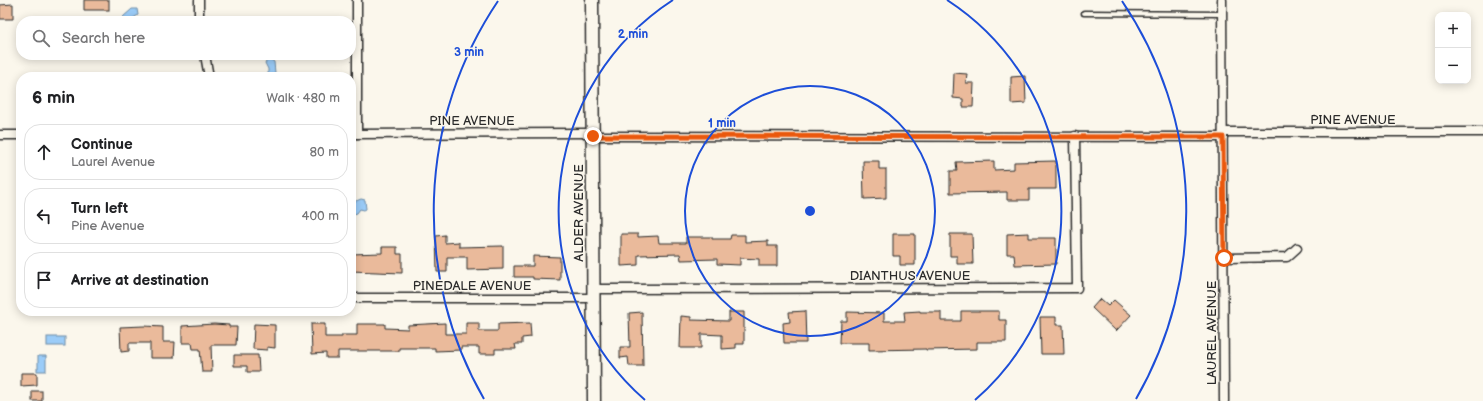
<!DOCTYPE html>
<html lang="en">
<head>
<meta charset="utf-8">
<style>
	:root { --surface:#fff; --page:#f6f6f6; --text:#202124; --muted:#757577; --line:#e0e0e0 }
	body { margin:0; font-family:"Balsamiq Sans",sans-serif; background:var(--page); color:var(--text) }
	.controls { position:absolute; right:12px; top:12px; display:grid; overflow:hidden; border-radius:8px; box-shadow:0 2px 10px #0003 }
	.controls button { width:36px; height:36px; display:grid; place-items:center; padding:0; border:0; border-bottom:1px solid var(--line); background:var(--surface); color:var(--text); font:20px sans-serif }
	.stop { position:absolute; width:12px; height:12px; margin:-9px; border:3px solid #ea580c; border-radius:50%; background:#fff }
	.stop.end { background:#ea580c; border-color:#fff; box-shadow:0 1px 4px #0008 }
	.list { margin:0; padding:0; list-style:none }
	h2 { display:flex; justify-content:space-between; align-items:center; height:52px; margin:0; padding:0 16px; font-size:17px }
	h2 small { font-size:13px; font-weight:400; color:var(--muted) }
	.list li { display:grid; grid-template-columns:26px 1fr auto; gap:12px; align-items:center; box-sizing:border-box; height:56px; margin:0 8px 8px; padding:0 8px; border:1px solid var(--line); border-radius:16px }
	.list b { display:block; font-size:15px; white-space:nowrap }
	.list p { margin:0; font-size:13px; white-space:nowrap; color:var(--muted) }
	.list em { font-size:13px; font-style:normal; color:var(--muted) }
	.icon { flex:none; width:22px; height:22px; fill:none; stroke:currentColor; stroke-width:2; stroke-linecap:round; stroke-linejoin:round }
	.map { position:relative; flex:none; width:1483px; height:401px; overflow:hidden }
	.search { position:absolute; background:var(--surface); box-shadow:0 2px 10px #0003; left:16px; top:16px; width:340px; height:44px; display:flex; align-items:center; gap:10px; box-sizing:border-box; padding:0 14px; border-radius:16px; color:var(--muted); font-size:15px }
	.panel { position:absolute; background:var(--surface); box-shadow:0 2px 10px #0003; left:16px; top:72px; width:340px; height:244px; border-radius:16px }
	.map>svg:first-child { display:block }
	.water { fill:#9bccf8; stroke:#6e8ca6 }
	.building { fill:#eaba9b; stroke:#2b2b2b }
	.lines { fill:none; stroke-linecap:round; stroke-linejoin:round }
	.service-casing { stroke:#2b2b2b; stroke-width:7 }
	.minor-casing { stroke:#2b2b2b; stroke-width:11 }
	.secondary-casing { stroke:#2b2b2b; stroke-width:15 }
	.service { stroke:#fbf7ec; stroke-width:4 }
	.minor { stroke:#fbf7ec; stroke-width:8 }
	.secondary { stroke:#fbf7ec; stroke-width:12 }
	.route { stroke:#ea580c; stroke-width:5 }
	.ring { fill:none; stroke:#1d4ed8; stroke-width:2 }
	.labels { text-anchor:middle; dominant-baseline:central; stroke-width:3; stroke-linejoin:round; paint-order:stroke }
	.street-label { font-size:13px; fill:#2b2b2b; stroke:#fbf7ec }
	.centre { fill:#1d4ed8; stroke:#fbf7ec; stroke-width:2 }
	.ring-label { font-size:12px; text-anchor:middle; font-weight:bold; fill:#1d4ed8; stroke:#fbf7ec; stroke-width:3; stroke-linejoin:round; paint-order:stroke }
</style>
</head>
<body>
<div class="map">
<svg width="1483" height="401" viewBox="0 0 1483 401">
	<rect width="100%" height="100%" fill="#fbf7ec"/>
	<filter id="ink" filterUnits="userSpaceOnUse"><feTurbulence type="fractalNoise" baseFrequency=".025" numOctaves="2"/><feDisplacementMap in="SourceGraphic" scale="8" xChannelSelector="R" yChannelSelector="G"/><feConvolveMatrix kernelMatrix="1 2 1 2 8 2 1 2 1" color-interpolation-filters="sRGB"/></filter>
	<g filter="url(#ink)">
		<g class="water">
			<path d="M 132,9 L 137,9 L 138,15 L 129,21 L 124,21 L 123,17 Z"/>
			<path d="M 270,59 L 274,62 L 275,73 L 271,75 L 268,73 L 268,69 L 265,63 Z"/>
			<path d="M 351,199 L 353,199 L 356,201 L 361,199 L 365,200 L 366,209 L 364,210 L 360,209 L 357,213 L 354,214 L 351,209 Z"/>
			<rect x="47" y="337" width="18" height="9"/>
			<path d="M 38,356 L 46,356 L 46,371 L 37,371 L 37,368 L 38,368 Z"/>
		</g>
		<g class="building">
			<rect x="84" y="0" width="25" height="10"/>
			<path d="M 13,4 L 13,19 L 0,19 L 0,5 Z"/>
			<path d="M 954,73 L 967,74 L 966,83 L 974,83 L 973,107 L 963,107 L 963,99 L 953,98 Z"/>
			<path d="M 1025,76 L 1026,103 L 1011,104 L 1011,77 Z"/>
			<path d="M 863,161 L 879,161 L 879,169 L 886,169 L 886,198 L 864,199 Z"/>
			<path d="M 994,161 L 994,170 L 1014,169 L 1014,162 L 1056,161 L 1056,189 L 1029,189 L 1029,200 L 1007,200 L 1007,192 L 950,193 L 950,171 L 957,171 L 956,162 Z"/>
			<path d="M 1029,233 L 1029,238 L 1056,238 L 1056,264 L 1015,265 L 1014,254 L 1007,254 L 1007,234 Z"/>
			<path d="M 621,234 L 638,234 L 638,237 L 658,236 L 659,243 L 686,243 L 686,237 L 712,237 L 712,239 L 730,239 L 731,235 L 745,235 L 745,242 L 768,241 L 768,246 L 777,246 L 777,266 L 759,266 L 759,259 L 740,258 L 740,265 L 717,264 L 717,259 L 681,260 L 680,254 L 638,255 L 638,265 L 621,266 Z"/>
			<path d="M 893,234 L 915,234 L 915,265 L 900,265 L 900,256 L 893,256 Z"/>
			<path d="M 950,234 L 972,234 L 973,264 L 957,264 L 957,256 L 950,256 Z"/>
			<path d="M 445,235 L 445,243 L 459,242 L 459,247 L 503,246 L 503,269 L 467,270 L 467,257 L 447,257 L 447,272 L 437,272 L 436,236 Z"/>
			<path d="M 382,247 L 397,247 L 397,254 L 402,254 L 402,273 L 351,271 L 351,254 L 382,253 Z"/>
			<path d="M 533,256 L 560,257 L 560,280 L 533,279 L 533,277 L 514,277 L 514,266 L 533,266 Z"/>
			<path d="M 1100,299 L 1108,306 L 1114,300 L 1131,315 L 1116,331 L 1092,308 Z"/>
			<path d="M 805,311 L 806,343 L 784,343 L 783,323 L 790,322 L 789,312 Z"/>
			<path d="M 920,311 L 920,312 L 941,312 L 941,321 L 961,321 L 961,311 L 999,311 L 999,320 L 1006,320 L 1006,342 L 977,342 L 977,349 L 926,350 L 926,349 L 869,350 L 869,343 L 840,343 L 841,321 L 847,321 L 847,312 L 884,313 L 884,321 L 905,321 L 904,312 Z"/>
			<path d="M 642,312 L 643,366 L 629,366 L 628,357 L 620,358 L 620,347 L 630,347 L 629,313 Z"/>
			<path d="M 729,312 L 744,312 L 744,344 L 736,344 L 736,348 L 722,349 L 722,335 L 701,334 L 701,348 L 680,348 L 681,316 L 691,317 L 691,320 L 729,321 Z"/>
			<path d="M 1040,317 L 1056,317 L 1056,325 L 1063,325 L 1064,354 L 1041,354 Z"/>
			<path d="M 445,323 L 445,334 L 466,334 L 466,323 L 479,323 L 479,331 L 498,331 L 498,324 L 530,323 L 531,337 L 522,338 L 522,344 L 515,344 L 516,349 L 495,349 L 495,354 L 479,354 L 479,347 L 461,347 L 461,350 L 435,351 L 435,348 L 399,348 L 399,351 L 338,351 L 338,358 L 326,358 L 326,353 L 312,354 L 311,324 L 325,324 L 325,337 L 342,337 L 342,335 L 357,335 L 357,324 L 385,324 L 385,328 L 408,329 L 408,325 Z"/>
			<path d="M 214,324 L 229,325 L 229,327 L 237,327 L 236,345 L 211,345 L 212,372 L 202,372 L 200,349 L 193,349 L 192,343 L 182,343 L 182,326 Z"/>
			<path d="M 254,324 L 275,325 L 275,348 L 267,347 L 267,350 L 253,349 Z"/>
			<path d="M 144,326 L 163,327 L 163,342 L 175,342 L 174,358 L 150,358 L 150,343 L 129,343 L 129,351 L 121,352 L 120,327 Z"/>
			<path d="M 234,355 L 258,355 L 259,372 L 247,372 L 247,366 L 234,366 Z"/>
			<path d="M 21,373 L 37,373 L 37,385 L 21,386 Z"/>
			<rect x="32" y="391" width="10" height="10"/>
		</g>
		<g class="lines">
			<g class="service-casing">
				<path id="service" d="M 1084,13 L 1222,14"/>
			</g>
			<g class="minor-casing">
				<g id="minor">
					<path d="M 199,0 L 199,21"/>
					<path d="M 1222,0 L 1224,401"/>
					<path d="M 205,55 L 209,77"/>
					<path d="M 1223,132 L 1483,132"/>
					<path d="M 351,134 L 593,133"/>
					<path d="M 357,134 L 357,0"/>
					<path d="M 0,135 L 21,135"/>
					<path d="M 593,136 L 1223,137"/>
					<path d="M 1224,258 L 1287,257 L 1297,248"/>
					<path d="M 593,289 L 1077,288 L 1075,136"/>
					<path d="M 351,298 L 593,298"/>
				</g>
			</g>
			<g class="secondary-casing">
				<path id="secondary" d="M 592,0 L 594,401"/>
			</g>
			<use href="#service" class="service"/>
			<use href="#minor" class="minor"/>
			<use href="#secondary" class="secondary"/>
		</g>
	</g>
	<g class="lines" filter="url(#ink)">
		<path class="route" d="M 593,136 L 1223,137 L 1224,258"/>
	</g>
	<g class="ring">
		<circle cx="810" cy="211" r="125"/>
		<path d="M645 400A251 251 0 0 1 673 0M947 0A251 251 0 0 1 975 400"/>
		<path d="M484 399A376 376 0 0 1 498 1M1122 1A376 376 0 0 1 1136 399"/>
	</g>
	<g class="labels">
		<g class="street-label">
			<text x="1353" y="120">PINE AVENUE</text>
			<text x="472" y="121">PINE AVENUE</text>
			<text transform="translate(579 213) rotate(-90)">ALDER AVENUE</text>
			<text x="910" y="276">DIANTHUS AVENUE</text>
			<text x="472" y="286">PINEDALE AVENUE</text>
			<text transform="translate(1212 333) rotate(-90)">LAUREL AVENUE</text>
		</g>
	</g>
	<circle cx="810" cy="211" r="6" class="centre"/>
	<g class="ring-label">
		<text x="633" y="38">2 min</text>
		<text x="469" y="56">3 min</text>
		<text x="722" y="127">1 min</text>
	</g>
</svg>
<div class="controls">
<button>+</button>
<button>−</button>
</div>
<div class="stop" style="left:1224px;top:258px"></div>
<div class="stop end" style="left:593px;top:136px"></div>
<div class="search"><svg class="icon" aria-label="search" viewBox="0 0 24 24"><circle cx="10" cy="10" r="6"/><path d="M15 15l6 6"/></svg>Search here</div>
<section class="panel">
<h2>6 min<small>Walk · 480 m</small></h2>
<ul class="list">
<li><svg class="icon" aria-label="ahead" viewBox="0 0 24 24"><path d="M12 20V5M6 11l6-6 6 6"/></svg><div><b>Continue</b><p>Laurel Avenue</p></div><em>80 m</em></li>
<li><svg class="icon" aria-label="left" viewBox="0 0 24 24"><path d="M17 20v-9H6M10 6l-5 5 5 5"/></svg><div><b>Turn left</b><p>Pine Avenue</p></div><em>400 m</em></li>
<li><svg class="icon" aria-label="arrive" viewBox="0 0 24 24"><path d="M6 21V4h12l-3 4 3 4H6"/></svg><div><b>Arrive at destination</b></div></li>
</ul>
</section>
</div>
</body>
</html>
